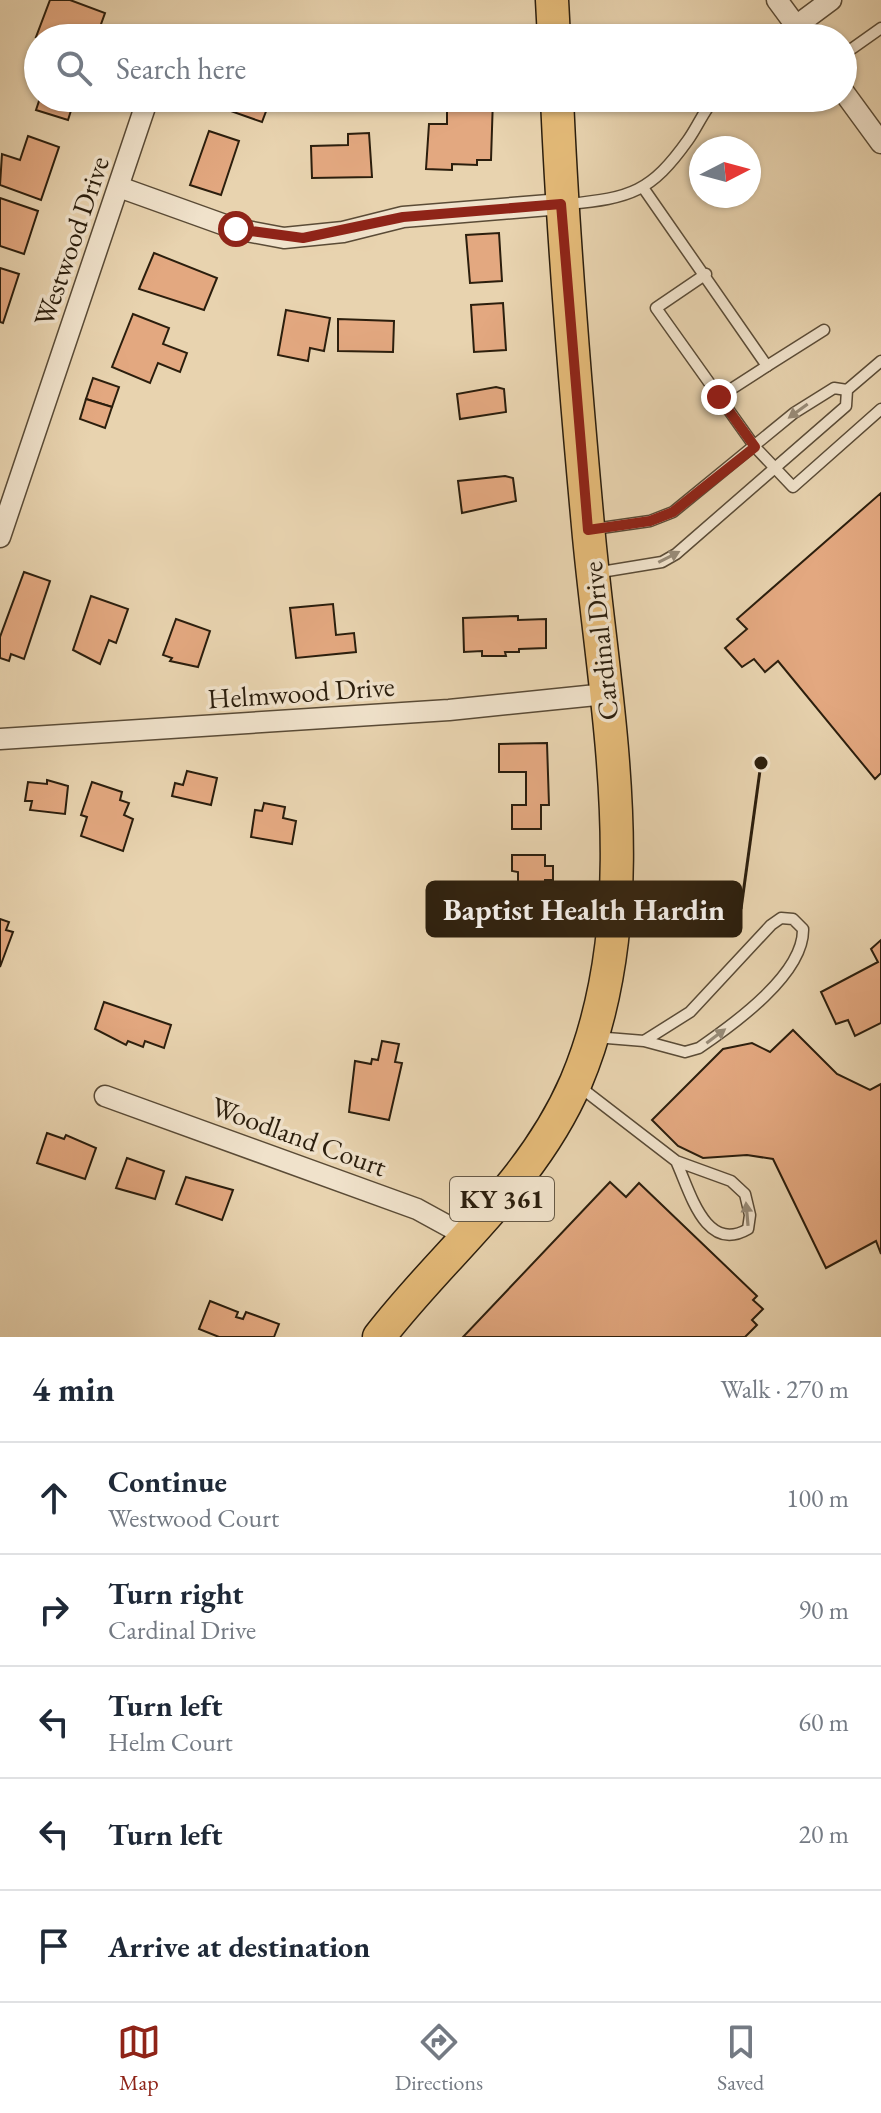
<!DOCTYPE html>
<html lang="en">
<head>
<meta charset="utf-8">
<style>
	:root { --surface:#fff; --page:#f2f2f3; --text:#1f2937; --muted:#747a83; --line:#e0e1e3; --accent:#8f2418 }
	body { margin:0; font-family:"EB Garamond",serif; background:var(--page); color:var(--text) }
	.compass { position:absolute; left:689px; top:136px; width:72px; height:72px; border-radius:50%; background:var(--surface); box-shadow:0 2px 6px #0004; rotate:84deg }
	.stop { position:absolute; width:24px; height:24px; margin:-18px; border:6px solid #8f2418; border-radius:50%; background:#fff }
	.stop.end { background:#8f2418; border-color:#fff; box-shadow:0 2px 8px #0008 }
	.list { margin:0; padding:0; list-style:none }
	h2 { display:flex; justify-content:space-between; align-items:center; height:104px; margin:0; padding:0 32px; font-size:34px }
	h2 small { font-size:26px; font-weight:400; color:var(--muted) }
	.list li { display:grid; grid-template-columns:52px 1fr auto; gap:24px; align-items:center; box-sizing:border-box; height:112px; padding:0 32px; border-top:2px solid var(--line) }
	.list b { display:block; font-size:30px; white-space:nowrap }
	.list p { margin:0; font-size:26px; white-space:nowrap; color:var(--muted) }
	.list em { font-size:26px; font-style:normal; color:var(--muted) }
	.icon { flex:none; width:44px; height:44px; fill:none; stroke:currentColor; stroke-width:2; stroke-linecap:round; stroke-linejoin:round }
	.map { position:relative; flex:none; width:881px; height:1337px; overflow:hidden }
	.search { position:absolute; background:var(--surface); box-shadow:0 2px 6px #0004; left:24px; right:24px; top:24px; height:88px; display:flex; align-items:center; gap:20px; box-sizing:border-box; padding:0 28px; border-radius:44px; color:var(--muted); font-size:30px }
	.sheet { height:664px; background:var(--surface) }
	nav { display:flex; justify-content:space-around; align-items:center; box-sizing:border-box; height:112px; border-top:2px solid var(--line); background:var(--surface); font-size:22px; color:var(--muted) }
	nav a { display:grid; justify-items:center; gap:4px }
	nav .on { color:var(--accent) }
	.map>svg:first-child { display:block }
	.building { fill:#e3a880; stroke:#2b1e0d; stroke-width:2 }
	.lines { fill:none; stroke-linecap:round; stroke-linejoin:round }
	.service-casing { stroke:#5a4b36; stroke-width:13 }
	.minor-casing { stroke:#5a4b36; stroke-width:23 }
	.primary-casing { stroke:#2b1e0d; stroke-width:35 }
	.service { stroke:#f0e2cb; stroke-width:10 }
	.minor { stroke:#f0e2cb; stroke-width:20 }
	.primary { stroke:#e4ba78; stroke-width:32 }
	.oneway { fill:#978a76 }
	.route { stroke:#8f2418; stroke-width:10 }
	.labels { text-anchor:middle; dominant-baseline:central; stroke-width:7; stroke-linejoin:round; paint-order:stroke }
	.shield { fill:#f0e2cb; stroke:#665946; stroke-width:2 }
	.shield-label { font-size:26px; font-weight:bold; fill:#2b1e0d }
	.street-label { font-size:28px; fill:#2b1e0d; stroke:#f0e2cb }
	.leader { fill:none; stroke:#2b1e0d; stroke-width:3 }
	.callout-dot { fill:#2b1e0d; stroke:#f0e2cb; stroke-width:3 }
	.callout { fill:#2b1e0d; stroke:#2b1e0d; stroke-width:3 }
	.callout-label { font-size:30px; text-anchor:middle; font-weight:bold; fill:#fff }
</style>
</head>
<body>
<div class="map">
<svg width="881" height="1337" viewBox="0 0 881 1337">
	<rect width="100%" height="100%" fill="#e8d3af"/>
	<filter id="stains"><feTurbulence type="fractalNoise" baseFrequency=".0025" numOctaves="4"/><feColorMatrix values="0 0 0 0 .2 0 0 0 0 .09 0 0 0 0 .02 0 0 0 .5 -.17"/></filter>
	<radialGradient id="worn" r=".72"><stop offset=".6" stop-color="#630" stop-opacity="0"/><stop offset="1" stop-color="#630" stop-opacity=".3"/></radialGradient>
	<g class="building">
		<path d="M 50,0 L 70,0 L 105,13 L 96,38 L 36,37 Z"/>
		<path d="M 40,98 L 75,98 L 68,120 L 36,110 Z"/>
		<path d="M 226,98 L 271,98 L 262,122 L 222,108 Z"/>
		<path d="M 454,98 L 493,98 L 491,160 L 477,160 L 477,165 L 452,164 L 452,170 L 426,169 L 429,124 L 447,124 L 447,111 L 454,111 Z"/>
		<path d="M 209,131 L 239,141 L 221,195 L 190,185 Z"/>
		<path d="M 369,133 L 372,177 L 312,178 L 311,146 L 348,145 L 348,134 Z"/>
		<path d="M 28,136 L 59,147 L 41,200 L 0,185 L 2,154 L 20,160 Z"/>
		<path d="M 0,198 L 38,211 L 24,254 L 0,246 Z"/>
		<path d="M 499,233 L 502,281 L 470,283 L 466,235 Z"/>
		<path d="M 154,253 L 217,278 L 204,310 L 139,289 Z"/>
		<path d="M 0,268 L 19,274 L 3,323 L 0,322 Z"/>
		<path d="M 503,303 L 506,350 L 474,352 L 471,305 Z"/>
		<path d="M 286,310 L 330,318 L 324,351 L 310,348 L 308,361 L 278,355 Z"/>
		<path d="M 133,314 L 169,328 L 163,344 L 187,353 L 180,372 L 158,363 L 150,383 L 112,367 Z"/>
		<path d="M 338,319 L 394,321 L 393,352 L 338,351 Z"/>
		<path d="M 93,378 L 119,387 L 112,407 L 86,399 Z"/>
		<path d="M 496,387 L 504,389 L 506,412 L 460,419 L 457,394 Z"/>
		<path d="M 86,399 L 112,407 L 105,428 L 80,419 Z"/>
		<path d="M 505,476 L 513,478 L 516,501 L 462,513 L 458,481 Z"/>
		<path d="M 881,493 L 881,773 L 875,779 L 778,661 L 765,672 L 754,659 L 742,667 L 725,648 L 747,629 L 737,619 Z"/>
		<path d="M 24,572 L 50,581 L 24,659 L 11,654 L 9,661 L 0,658 L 0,637 Z"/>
		<path d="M 91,596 L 128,609 L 116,643 L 109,640 L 100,664 L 73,650 Z"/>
		<path d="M 333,604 L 336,635 L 354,633 L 356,652 L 296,658 L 290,608 Z"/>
		<path d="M 518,616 L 518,620 L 546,619 L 546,648 L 519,649 L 519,652 L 505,652 L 506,656 L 482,656 L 482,651 L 464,652 L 463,618 Z"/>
		<path d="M 176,619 L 210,631 L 198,667 L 170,661 L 172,658 L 163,655 Z"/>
		<path d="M 547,743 L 549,805 L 541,805 L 541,829 L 512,829 L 512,805 L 526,805 L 526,772 L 499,772 L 499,744 Z"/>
		<path d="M 187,771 L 217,778 L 211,805 L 172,796 L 175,783 L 183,785 Z"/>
		<path d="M 47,780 L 68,786 L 65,814 L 30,810 L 32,801 L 25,801 L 28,782 L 47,784 Z"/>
		<path d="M 92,782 L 122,792 L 120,800 L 129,803 L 124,815 L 133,819 L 123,851 L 81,836 L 87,817 L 81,815 Z"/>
		<path d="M 264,803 L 285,807 L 283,818 L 296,821 L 292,844 L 251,837 L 255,810 L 262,811 Z"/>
		<path d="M 512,855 L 545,855 L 545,866 L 553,866 L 553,880 L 545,880 L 545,890 L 518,890 L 518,872 L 512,871 Z"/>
		<path d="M 0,919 L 9,922 L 6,930 L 13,932 L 0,967 Z"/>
		<path d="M 881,940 L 881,1023 L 855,1036 L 848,1020 L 836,1024 L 821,992 L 878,962 L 871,949 Z"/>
		<path d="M 104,1002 L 171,1025 L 164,1048 L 145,1041 L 143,1047 L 128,1041 L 126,1045 L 95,1029 Z"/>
		<path d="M 793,1030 L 837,1074 L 870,1090 L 881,1084 L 881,1254 L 876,1241 L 826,1268 L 773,1159 L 747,1155 L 703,1158 L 678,1146 L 652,1120 L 723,1049 L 752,1043 L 770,1052 Z"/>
		<path d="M 382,1041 L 399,1044 L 395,1062 L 402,1063 L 389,1120 L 349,1112 L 355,1061 L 371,1064 L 372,1059 L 378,1060 Z"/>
		<path d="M 47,1133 L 64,1139 L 66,1135 L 96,1148 L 85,1179 L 37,1163 Z"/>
		<path d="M 127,1158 L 164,1171 L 155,1199 L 116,1188 Z"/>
		<path d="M 186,1177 L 233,1190 L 222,1220 L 176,1204 Z"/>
		<path d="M 610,1182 L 626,1197 L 639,1183 L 757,1296 L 753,1300 L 763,1309 L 752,1320 L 757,1325 L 745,1337 L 463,1337 Z"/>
		<path d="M 210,1301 L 238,1312 L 236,1317 L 243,1319 L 246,1312 L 279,1324 L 274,1337 L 219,1337 L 199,1329 Z"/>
	</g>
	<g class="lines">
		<g class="service-casing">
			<g id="service">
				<path d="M 781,38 L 796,26"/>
				<path d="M 843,55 L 881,28"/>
				<path d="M 644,189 L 767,366 L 824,330"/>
				<path d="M 568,204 C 631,198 651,192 688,140 C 698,126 704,110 715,98"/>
				<path d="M 706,274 L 656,308 L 755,447 L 793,487 L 881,409"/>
				<path d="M 719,397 L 767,366"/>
				<path d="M 594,529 L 650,521 L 673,512 L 794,413 L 834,388 L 847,390"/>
				<path d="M 595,573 L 662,562 L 676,554 L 846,406 L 847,390 L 881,361"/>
				<path d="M 595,1037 L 644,1041 L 685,1052 L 699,1048 C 734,1024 804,974 803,929 L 793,919 L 781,918 L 771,925 L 690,1012 L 644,1041"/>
				<path d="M 580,1087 L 676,1161 L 731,1181 L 745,1194 L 750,1215 L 748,1229 C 705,1254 690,1191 676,1161"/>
			</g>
		</g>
		<g class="minor-casing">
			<g id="minor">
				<path d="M 777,0 L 805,38"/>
				<path d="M 796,26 L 831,0"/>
				<path d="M 843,91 L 881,143"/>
				<path d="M 119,187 L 236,229 L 284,238 L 343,232 L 403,217 L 561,204"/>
				<path d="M 0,537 L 148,98"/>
				<path d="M 0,739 L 449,710 L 606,694"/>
				<path d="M 105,1096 L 417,1209 L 470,1238"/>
			</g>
		</g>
		<g class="primary-casing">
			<g id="primary">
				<path d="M 552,0 L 554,38"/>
				<path d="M 379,1337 C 446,1250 531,1186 576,1082 C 650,907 604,707 588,526 C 575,384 563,241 557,98"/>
			</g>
		</g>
		<use href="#service" class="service"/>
		<use href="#minor" class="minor"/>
		<use href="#primary" class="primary"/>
	</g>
	<defs><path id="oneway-solid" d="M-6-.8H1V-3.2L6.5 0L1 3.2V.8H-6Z" transform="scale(2)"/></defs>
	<g class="oneway">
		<use href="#oneway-solid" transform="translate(798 411) rotate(144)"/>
		<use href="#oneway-solid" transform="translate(669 557) rotate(-27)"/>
		<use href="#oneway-solid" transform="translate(716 1036) rotate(-37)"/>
		<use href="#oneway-solid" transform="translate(747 1214) rotate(-95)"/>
	</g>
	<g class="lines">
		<path class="route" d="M 236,229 L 303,238 L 403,217 L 561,204 L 588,530 L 650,521 L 673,512 L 755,447 L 719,397"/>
	</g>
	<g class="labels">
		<rect class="shield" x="450" y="1177" width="104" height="44" rx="6"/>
		<g class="shield-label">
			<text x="502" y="1199">KY 361</text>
		</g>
		<g class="street-label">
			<text transform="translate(71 241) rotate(-71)">Westwood Drive</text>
			<text transform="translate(600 641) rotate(-96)">Cardinal Drive</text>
			<text transform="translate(301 692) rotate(-4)">Helmwood Drive</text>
			<text transform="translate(299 1136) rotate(20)">Woodland Court</text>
		</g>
	</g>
	<path class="leader" d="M761 763L741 909"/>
	<circle class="callout-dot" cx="761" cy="763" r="8"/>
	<rect class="callout" x="427" y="882" width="314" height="54" rx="8"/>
	<g class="callout-label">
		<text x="584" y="920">Baptist Health Hardin</text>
	</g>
	<rect width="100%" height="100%" filter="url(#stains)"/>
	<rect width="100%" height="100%" fill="url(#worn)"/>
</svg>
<svg class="compass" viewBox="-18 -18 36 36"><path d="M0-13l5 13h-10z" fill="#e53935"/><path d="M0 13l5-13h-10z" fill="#747a83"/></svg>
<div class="stop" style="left:236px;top:229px"></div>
<div class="stop end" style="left:719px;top:397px"></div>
<div class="search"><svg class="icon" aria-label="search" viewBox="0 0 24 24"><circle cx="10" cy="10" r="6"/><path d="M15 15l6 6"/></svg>Search here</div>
</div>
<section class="sheet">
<h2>4 min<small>Walk · 270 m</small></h2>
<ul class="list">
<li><svg class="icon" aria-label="ahead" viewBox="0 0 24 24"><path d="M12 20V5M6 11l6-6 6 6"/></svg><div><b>Continue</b><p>Westwood Court</p></div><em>100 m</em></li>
<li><svg class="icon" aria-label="right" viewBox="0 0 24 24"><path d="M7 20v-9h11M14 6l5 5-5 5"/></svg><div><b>Turn right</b><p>Cardinal Drive</p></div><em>90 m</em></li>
<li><svg class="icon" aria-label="left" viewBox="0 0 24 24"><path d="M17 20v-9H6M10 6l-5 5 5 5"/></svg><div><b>Turn left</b><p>Helm Court</p></div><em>60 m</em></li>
<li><svg class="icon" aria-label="left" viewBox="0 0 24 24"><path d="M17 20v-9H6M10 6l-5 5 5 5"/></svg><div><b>Turn left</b></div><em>20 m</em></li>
<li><svg class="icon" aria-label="arrive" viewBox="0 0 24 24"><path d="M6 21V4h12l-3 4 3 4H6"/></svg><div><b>Arrive at destination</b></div></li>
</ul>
</section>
<nav>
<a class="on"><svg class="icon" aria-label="map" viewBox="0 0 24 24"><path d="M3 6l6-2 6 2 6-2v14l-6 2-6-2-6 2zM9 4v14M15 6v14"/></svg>Map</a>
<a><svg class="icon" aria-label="directions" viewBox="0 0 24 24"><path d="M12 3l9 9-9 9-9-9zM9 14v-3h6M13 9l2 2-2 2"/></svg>Directions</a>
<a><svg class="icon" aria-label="saved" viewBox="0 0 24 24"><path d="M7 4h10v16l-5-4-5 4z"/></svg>Saved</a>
</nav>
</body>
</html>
